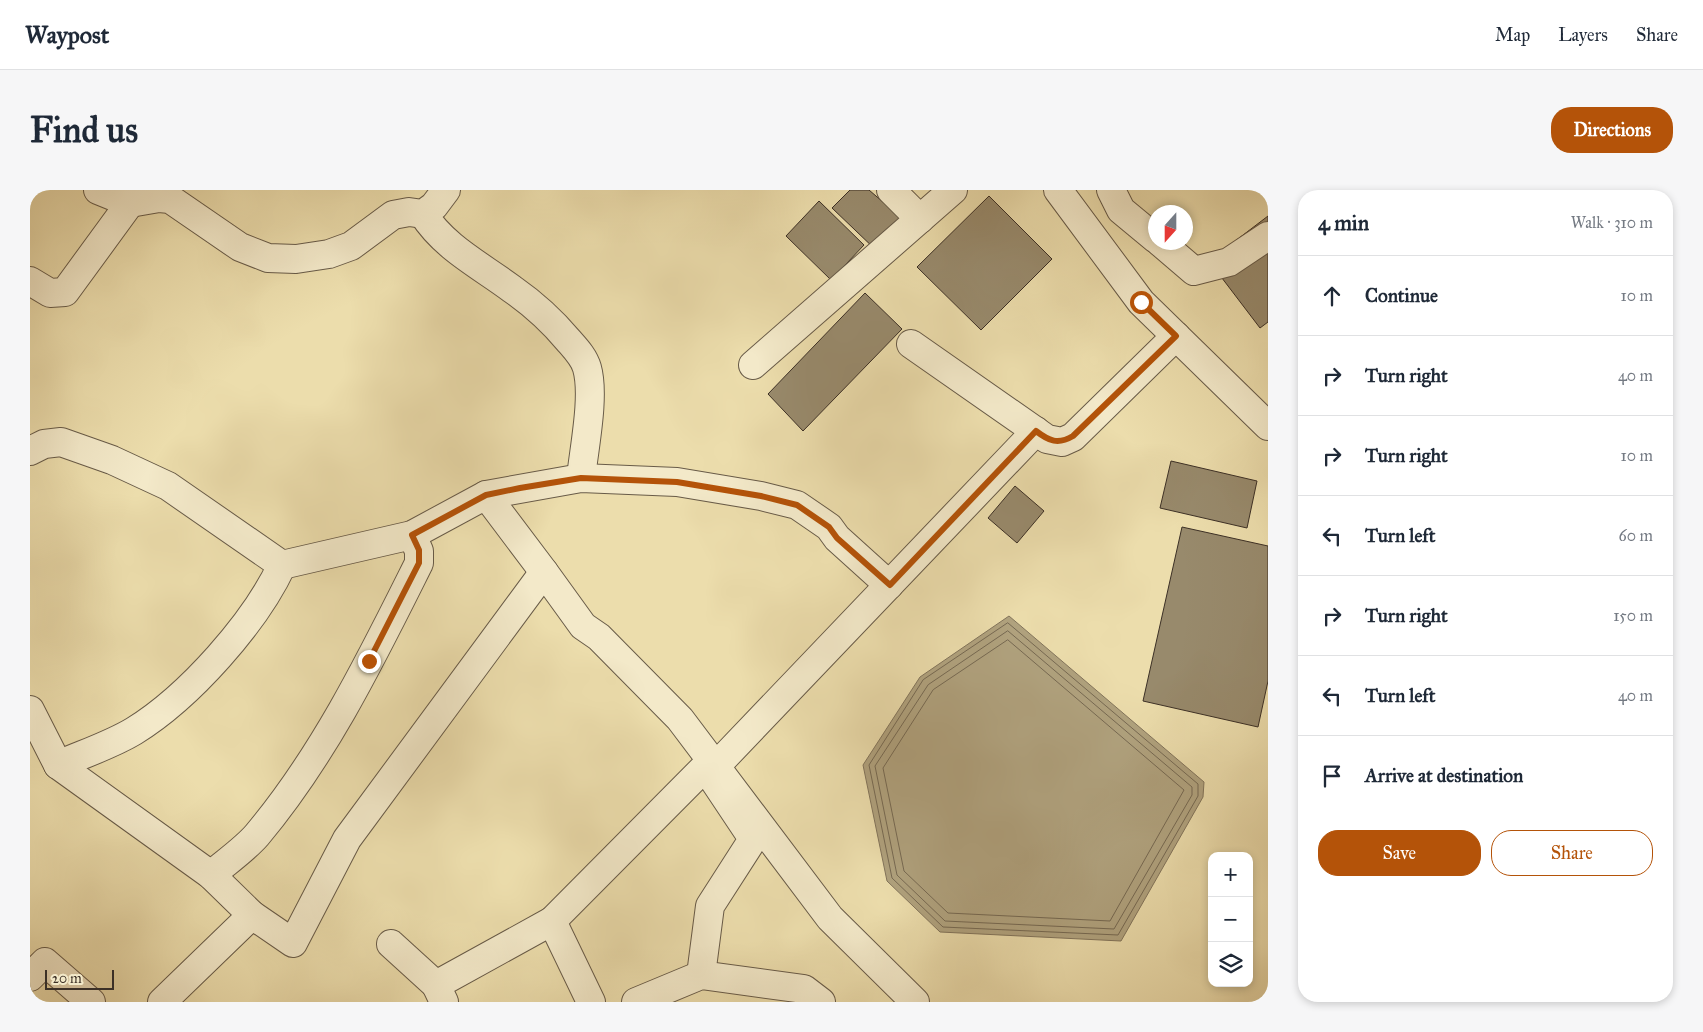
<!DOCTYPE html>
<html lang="en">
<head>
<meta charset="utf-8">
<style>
	:root { --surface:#fff; --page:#f6f6f7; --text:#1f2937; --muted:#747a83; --line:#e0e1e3; --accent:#b45309 }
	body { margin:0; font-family:"IM FELL Great Primer",serif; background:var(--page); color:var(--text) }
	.controls { position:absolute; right:15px; bottom:15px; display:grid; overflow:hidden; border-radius:10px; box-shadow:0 2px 8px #0003 }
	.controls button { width:45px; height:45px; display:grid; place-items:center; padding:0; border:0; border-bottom:1px solid var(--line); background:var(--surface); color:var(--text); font:25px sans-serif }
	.compass { position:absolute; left:1118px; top:15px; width:45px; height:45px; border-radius:50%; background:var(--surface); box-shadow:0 2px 8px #0003; rotate:201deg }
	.scale { position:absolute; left:15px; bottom:12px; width:69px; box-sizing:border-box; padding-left:5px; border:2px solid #3c3026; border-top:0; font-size:14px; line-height:18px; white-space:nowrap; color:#3c3026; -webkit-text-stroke:4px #f3e9c9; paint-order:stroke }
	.stop { position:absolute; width:15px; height:15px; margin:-11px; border:4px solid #b45309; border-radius:50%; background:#fff }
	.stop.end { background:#b45309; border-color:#fff; box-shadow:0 1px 5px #0008 }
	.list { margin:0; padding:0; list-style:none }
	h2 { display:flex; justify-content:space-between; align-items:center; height:65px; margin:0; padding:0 20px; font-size:21px }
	h2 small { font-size:16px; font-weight:400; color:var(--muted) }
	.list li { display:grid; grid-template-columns:32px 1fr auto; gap:15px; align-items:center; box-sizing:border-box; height:80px; padding:0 20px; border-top:1px solid var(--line) }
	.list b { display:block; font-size:19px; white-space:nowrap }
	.list em { font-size:16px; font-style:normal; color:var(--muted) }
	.actions { display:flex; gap:10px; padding:15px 20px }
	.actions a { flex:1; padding:11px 0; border:1px solid var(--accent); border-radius:20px; text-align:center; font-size:18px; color:var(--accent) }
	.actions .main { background:var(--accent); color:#fff }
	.icon { flex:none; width:28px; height:28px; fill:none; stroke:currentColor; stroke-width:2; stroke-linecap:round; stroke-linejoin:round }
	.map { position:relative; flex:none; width:1238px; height:812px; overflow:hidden; border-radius:20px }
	header { display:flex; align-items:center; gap:30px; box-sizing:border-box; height:70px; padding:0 25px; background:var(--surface); border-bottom:1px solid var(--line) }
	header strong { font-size:24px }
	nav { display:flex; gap:28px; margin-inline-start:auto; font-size:18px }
	.intro { display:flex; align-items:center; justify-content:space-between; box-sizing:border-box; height:120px; padding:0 30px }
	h1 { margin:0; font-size:35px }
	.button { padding:12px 22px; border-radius:20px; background:var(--accent); color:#fff; font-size:18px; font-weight:700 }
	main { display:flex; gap:30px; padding:0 30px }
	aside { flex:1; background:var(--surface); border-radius:20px; box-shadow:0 2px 8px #0003 }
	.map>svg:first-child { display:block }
	.water { fill:#b0a27e; stroke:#82745b }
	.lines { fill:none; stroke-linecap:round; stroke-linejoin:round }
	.shore { stroke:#766952; stroke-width:1 }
	.building { fill:#988a6c; stroke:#3c3026 }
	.minor-casing { stroke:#685b48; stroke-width:30 }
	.minor { stroke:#f3e9c9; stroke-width:28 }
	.route { stroke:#b45309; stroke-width:6 }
</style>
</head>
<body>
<header>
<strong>Waypost</strong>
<nav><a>Map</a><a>Layers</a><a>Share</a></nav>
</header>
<div class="intro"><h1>Find us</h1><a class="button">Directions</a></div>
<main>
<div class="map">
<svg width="1238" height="812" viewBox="0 0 1238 812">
	<rect width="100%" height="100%" fill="#ecddac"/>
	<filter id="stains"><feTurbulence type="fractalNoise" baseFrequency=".004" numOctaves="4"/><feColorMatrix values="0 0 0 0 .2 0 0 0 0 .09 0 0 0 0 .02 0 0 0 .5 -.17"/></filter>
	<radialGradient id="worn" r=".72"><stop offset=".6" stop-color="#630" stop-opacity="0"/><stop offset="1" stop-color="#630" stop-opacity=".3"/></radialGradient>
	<path class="water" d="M 979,426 L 1174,592 L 1173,607 L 1091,751 L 910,742 L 857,691 L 833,575 L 890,487 Z"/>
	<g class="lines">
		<g class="shore">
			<path d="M 978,433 L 1168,594 L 1168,606 L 1088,745 L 913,737 L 862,688 L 839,575 L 893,490 Z"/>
			<path d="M 978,441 L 1162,597 L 1162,605 L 1084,739 L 915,731 L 867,685 L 845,576 L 898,495 Z"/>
			<path d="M 978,450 L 1154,600 L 1080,731 L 918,723 L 874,681 L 853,578 L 903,500 Z"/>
		</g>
	</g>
	<g class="building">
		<path d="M 820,0 L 839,0 L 875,31 L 848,62 L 802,18 Z"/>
		<path d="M 959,6 L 1022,69 L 951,140 L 887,77 Z"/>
		<path d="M 789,11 L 834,55 L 801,90 L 756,46 Z"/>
		<path d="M 1238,26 L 1238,132 L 1230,138 L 1179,71 Z"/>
		<path d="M 835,103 L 872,139 L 773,241 L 738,204 Z"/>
		<path d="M 1141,271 L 1227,291 L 1217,338 L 1130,318 Z"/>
		<path d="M 985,296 L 1014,321 L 987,353 L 958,328 Z"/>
		<path d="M 1152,337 L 1238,356 L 1238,491 L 1228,537 L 1113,511 Z"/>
	</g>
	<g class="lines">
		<g class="minor-casing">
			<g id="minor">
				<path d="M 68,0 L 100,13 L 129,8 L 140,9 L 210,57 L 238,68 L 266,69 L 299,64 L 321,56 L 363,25 L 379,22 L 393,24 L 404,16 L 416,0"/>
				<path d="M 861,0 L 890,29"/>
				<path d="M 1028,0 L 1111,112 L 1238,236"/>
				<path d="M 1081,0 L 1091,20 L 1126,49"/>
				<path d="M 393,24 C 415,58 450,75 482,99 C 502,113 522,131 538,150 C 545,158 554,167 557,178 C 565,206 554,258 551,288"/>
				<path d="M 1130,52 L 1164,81 L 1199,72 L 1238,46"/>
				<path d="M 0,91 L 20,103 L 35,102 L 100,13"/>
				<path d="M 881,154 L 1017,249 L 1032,252 L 1043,247 L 1146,146"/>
				<path d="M 723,175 L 923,0"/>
				<path d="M 0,261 L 14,254 L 31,252 L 82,270 L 138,296 L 252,375 L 382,345 L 456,305 L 551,288 L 647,292 L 731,306 L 767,315 L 799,337 L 807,348 L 859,395"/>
				<path d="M 456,305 L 514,382"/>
				<path d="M 0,520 L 28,575 L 181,685 L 222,725"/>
				<path d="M 28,575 C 53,564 81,555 104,541 C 159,507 225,433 252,375"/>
				<path d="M 686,576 L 1006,241"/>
				<path d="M 181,685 C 196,672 214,660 227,645 C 295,564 342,467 389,373 L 389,361 L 382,345"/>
				<path d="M 522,731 L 675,577 L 723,649 L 680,716 L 671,785"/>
				<path d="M 361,754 L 406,795"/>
				<path d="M 0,787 L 15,772 L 61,812"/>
				<path d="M 132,812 L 222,725 L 263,753 L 317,649 L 514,382 L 553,436 L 569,447 L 650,529 L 800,728 L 885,812"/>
				<path d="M 414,812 L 406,795 L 522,731 L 561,812"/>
				<path d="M 606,812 L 671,785 L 774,799 L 791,812"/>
			</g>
		</g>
		<use href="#minor" class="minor"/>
	</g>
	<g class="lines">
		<path class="route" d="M 339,471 L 389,373 L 389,360 L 382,345 L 456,305 L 490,298 L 551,288 L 647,292 L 731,306 L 767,315 L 799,337 L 807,348 L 860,395 L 1006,241 C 1019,251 1028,255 1043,246 L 1146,146 L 1111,112"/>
	</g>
	<rect width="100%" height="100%" filter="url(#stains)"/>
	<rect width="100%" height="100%" fill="url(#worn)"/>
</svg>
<div class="controls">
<button>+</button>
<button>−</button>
<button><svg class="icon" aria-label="layers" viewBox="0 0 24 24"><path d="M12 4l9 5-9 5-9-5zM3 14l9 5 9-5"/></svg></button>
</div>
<svg class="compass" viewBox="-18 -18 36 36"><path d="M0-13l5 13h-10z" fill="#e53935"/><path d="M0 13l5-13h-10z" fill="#747a83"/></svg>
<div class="scale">20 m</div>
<div class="stop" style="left:1111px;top:112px"></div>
<div class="stop end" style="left:339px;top:471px"></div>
</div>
<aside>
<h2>4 min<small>Walk · 310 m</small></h2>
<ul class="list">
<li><svg class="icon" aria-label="ahead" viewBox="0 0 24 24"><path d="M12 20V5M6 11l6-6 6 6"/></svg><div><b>Continue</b></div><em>10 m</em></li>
<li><svg class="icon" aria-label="right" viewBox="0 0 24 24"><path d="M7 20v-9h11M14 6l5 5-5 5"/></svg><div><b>Turn right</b></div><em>40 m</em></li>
<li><svg class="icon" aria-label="right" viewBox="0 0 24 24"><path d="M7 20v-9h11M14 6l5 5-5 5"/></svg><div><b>Turn right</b></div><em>10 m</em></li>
<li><svg class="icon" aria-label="left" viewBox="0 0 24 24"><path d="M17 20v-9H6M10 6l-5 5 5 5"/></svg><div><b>Turn left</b></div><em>60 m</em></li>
<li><svg class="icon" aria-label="right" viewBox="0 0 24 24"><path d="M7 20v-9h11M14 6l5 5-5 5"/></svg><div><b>Turn right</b></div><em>150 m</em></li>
<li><svg class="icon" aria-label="left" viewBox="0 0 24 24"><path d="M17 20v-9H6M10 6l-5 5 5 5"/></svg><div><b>Turn left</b></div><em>40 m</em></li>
<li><svg class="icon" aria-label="arrive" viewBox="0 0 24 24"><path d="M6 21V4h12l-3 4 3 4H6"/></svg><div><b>Arrive at destination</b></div></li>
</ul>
<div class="actions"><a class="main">Save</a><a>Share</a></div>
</aside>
</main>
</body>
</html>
